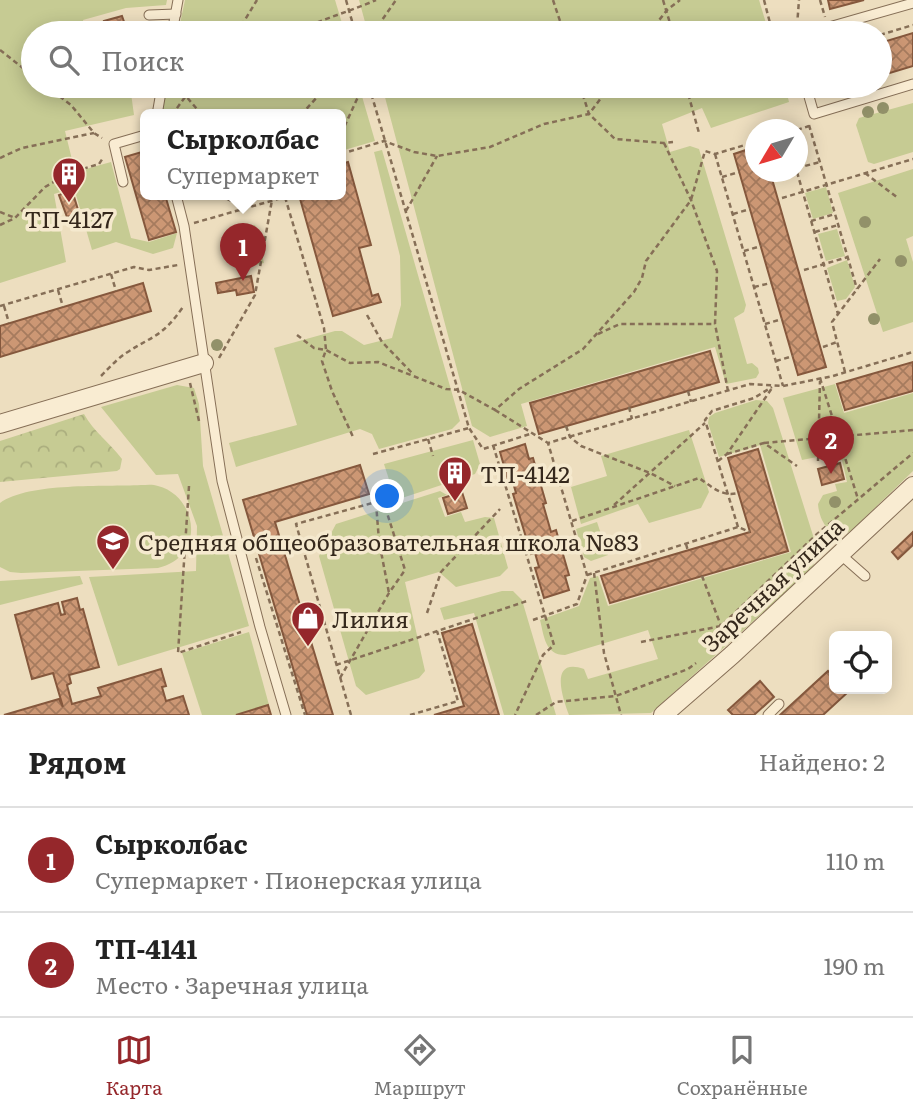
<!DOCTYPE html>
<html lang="ru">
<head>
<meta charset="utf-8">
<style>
	:root { --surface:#fff; --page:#f6f6f6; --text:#222; --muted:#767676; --line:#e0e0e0; --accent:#95272b }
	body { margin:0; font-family:Literata,serif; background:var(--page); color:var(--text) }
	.controls { position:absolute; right:21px; bottom:21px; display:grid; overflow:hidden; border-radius:10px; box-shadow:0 4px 18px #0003 }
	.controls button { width:63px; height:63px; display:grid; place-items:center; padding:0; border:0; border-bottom:2px solid var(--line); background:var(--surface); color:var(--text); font:35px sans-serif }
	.compass { position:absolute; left:745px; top:119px; width:63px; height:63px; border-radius:50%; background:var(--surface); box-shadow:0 4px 18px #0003; rotate:232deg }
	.you { position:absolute; left:388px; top:497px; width:24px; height:24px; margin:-18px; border:5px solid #fff; border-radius:50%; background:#1a73e8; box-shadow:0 0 0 10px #1a73e833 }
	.badge { display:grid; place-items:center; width:46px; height:46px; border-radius:50%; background:var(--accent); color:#fff; font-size:23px; font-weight:700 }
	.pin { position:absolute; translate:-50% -58px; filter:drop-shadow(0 2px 4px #0008) }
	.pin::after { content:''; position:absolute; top:37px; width:24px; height:21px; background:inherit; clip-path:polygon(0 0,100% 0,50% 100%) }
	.popup { position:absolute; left:140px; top:109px; width:206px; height:91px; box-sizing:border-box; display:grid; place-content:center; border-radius:10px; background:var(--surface); filter:drop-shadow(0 2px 5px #0005); font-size:23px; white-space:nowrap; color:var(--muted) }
	.popup b { font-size:26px; color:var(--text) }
	.popup::after { content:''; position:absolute; left:50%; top:100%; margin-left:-14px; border:14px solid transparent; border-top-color:var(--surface) }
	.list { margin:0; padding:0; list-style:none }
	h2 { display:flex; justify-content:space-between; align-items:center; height:91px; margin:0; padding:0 28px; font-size:30px }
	h2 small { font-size:23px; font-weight:400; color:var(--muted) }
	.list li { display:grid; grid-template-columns:46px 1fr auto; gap:21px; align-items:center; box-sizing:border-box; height:105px; padding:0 28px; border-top:2px solid var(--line) }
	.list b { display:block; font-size:26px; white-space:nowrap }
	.list p { margin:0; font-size:23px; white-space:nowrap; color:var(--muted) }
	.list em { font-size:23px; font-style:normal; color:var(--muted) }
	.icon { flex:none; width:38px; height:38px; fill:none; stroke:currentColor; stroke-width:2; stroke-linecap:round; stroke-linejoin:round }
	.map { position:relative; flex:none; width:913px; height:715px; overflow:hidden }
	.search { position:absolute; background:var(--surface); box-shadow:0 4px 18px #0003; left:21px; right:21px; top:21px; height:77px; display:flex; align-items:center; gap:18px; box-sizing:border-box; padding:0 24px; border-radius:38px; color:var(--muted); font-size:26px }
	.sheet { height:301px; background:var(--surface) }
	nav { display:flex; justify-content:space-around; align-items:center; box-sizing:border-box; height:98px; border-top:2px solid var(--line); background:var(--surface); font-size:19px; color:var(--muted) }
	nav a { display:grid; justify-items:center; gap:4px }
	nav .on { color:var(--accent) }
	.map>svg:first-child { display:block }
	.green { fill:#c6cb93 }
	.forest { fill:url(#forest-crowns) }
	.building { fill:url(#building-cross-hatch); stroke:#85583d; stroke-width:2 }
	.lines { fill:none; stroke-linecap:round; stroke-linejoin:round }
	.service-casing { stroke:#866f57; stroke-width:11 }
	.minor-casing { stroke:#866f57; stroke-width:20 }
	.path { stroke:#866f57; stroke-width:2.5; stroke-dasharray:5 3.5; stroke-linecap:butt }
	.service { stroke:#f9ecd2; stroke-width:9 }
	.minor { stroke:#f9ecd2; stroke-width:18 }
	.tree { fill:#929169 }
	.labels { text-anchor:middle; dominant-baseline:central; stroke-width:7; stroke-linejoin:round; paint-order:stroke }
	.poi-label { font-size:23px; fill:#35281c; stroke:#f5e9ce; text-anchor:start }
	.street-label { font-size:23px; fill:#35281c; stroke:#f5e9ce }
</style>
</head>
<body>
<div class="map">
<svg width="913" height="715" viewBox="0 0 913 715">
	<defs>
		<pattern id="forest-crowns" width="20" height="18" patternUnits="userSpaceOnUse" patternTransform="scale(1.75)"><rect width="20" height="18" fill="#c6cb93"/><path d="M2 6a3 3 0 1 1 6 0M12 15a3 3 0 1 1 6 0" fill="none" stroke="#abae7e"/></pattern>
		<pattern id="building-cross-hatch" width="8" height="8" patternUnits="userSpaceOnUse" patternTransform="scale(1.75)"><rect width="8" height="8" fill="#cc9774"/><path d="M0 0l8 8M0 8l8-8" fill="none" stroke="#a67b5e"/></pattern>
	</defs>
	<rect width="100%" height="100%" fill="#eddebf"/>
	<g class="green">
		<path d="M 0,0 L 167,0 L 166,5 L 126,8 L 83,20 L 85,33 L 33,33 L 33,86 L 107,86 L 108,88 L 130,86 L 134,115 L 65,131 L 75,172 L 111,162 L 131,238 L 149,242 L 177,233 L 173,248 L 153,254 L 116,242 L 92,250 L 74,188 L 54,194 L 66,262 L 0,283 Z"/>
		<path d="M 185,0 L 335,0 L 345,33 L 178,33 Z"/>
		<path d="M 359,0 L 759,0 L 769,33 L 368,33 Z"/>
		<path d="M 167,86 L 359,86 L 375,141 L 341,151 L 341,115 L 165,115 L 162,106 Z"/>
		<path d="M 382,86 L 785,86 L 789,102 L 711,128 L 702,108 L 662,124 L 670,152 L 690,146 L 699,149 L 746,305 L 744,312 L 734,318 L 747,364 L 752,363 L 758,368 L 759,373 L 756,378 L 726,384 L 715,347 L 521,404 L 527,426 L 490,437 L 472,426 Z"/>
		<path d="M 913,103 L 913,152 L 874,164 L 868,162 L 856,125 L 859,118 Z"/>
		<path d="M 382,150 L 460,421 L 452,429 L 379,449 L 372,434 L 360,429 L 236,467 L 229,443 L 297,425 L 274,348 L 335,331 L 342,331 L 364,345 L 392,338 L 401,305 L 400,256 L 374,152 Z"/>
		<path d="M 913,169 L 913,236 L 906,239 L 913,262 L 913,322 L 883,332 L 838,193 Z"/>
		<path d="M 826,187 L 833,213 L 813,219 L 805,193 Z"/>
		<path d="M 255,225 L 264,263 L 241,269 L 231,231 Z"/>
		<path d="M 837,229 L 845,256 L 826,261 L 818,234 Z"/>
		<path d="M 847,260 L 855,287 L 846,299 L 837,301 L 827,268 Z"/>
		<path d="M 835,384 L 844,413 L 913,393 L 913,471 L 852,530 C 832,544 819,521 818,504 L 823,495 L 837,491 L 835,484 L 847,482 L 842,460 L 829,463 L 827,455 L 802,460 L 783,398 Z"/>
		<path d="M 177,385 L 194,388 L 199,404 L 203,466 L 249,626 L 118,666 L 89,577 L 196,571 L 197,526 L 178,474 L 156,475 L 101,407 Z"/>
		<path d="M 756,400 L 767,401 L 773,408 L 816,545 L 814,564 L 808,572 L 651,713 L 569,715 C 563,699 548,657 584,669 L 588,679 L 658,659 L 648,630 L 565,655 C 545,655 544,636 540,620 L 579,606 L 590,578 L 598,576 L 608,606 L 791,552 L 760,445 L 719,457 L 708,423 L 709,417 L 715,413 Z"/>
		<path d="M 689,430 L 709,492 L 701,508 L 649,523 L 638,504 L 581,524 L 571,487 L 607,476 L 601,456 Z"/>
		<path d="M 473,440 L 480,464 L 475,474 L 405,497 L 401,498 L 394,495 L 384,464 Z"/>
		<path d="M 141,485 C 146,485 153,484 158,486 C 197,496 207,556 158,568 L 21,573 L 10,572 L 0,567 L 0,503 C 29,482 105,487 141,485 Z"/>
		<path d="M 440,491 L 447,495 L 438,498 L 445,517 L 461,512 L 465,522 L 485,517 L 494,518 L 508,568 L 500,576 L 456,587 L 439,572 L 405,582 L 425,671 L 419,678 L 366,695 L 356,686 L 319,556 L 336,524 Z"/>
		<path d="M 597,522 L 608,555 L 591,561 L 584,557 L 576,529 Z"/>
		<path d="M 80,576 L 83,584 L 0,605 L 0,581 Z"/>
		<path d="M 502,591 L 513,591 L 522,600 L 556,715 L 504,715 L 474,613 L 444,620 L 440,608 Z"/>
		<path d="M 249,632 L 269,705 L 236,715 L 202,715 L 182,653 Z"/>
	</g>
	<path class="forest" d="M 84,414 C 94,432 110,443 122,459 L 120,469 L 117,471 L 0,482 L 0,441 Z"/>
	<g class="building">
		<path d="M 828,0 L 864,0 L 830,9 Z"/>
		<path d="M 122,16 L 128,33 L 108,33 L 104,21 Z"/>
		<path d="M 913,33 L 913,66 L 880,76 L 880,43 Z"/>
		<path d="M 755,147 L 755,172 L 770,172 L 826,367 L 798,375 L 734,154 Z"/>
		<path d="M 145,151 L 145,195 L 165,195 L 176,232 L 149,240 L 125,157 Z"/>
		<path d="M 348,162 L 371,245 L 359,248 L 372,296 L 378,294 L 381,302 L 333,316 L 299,195 L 341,195 L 341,164 Z"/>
		<path d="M 72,190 L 79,213 L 67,217 L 59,195 Z"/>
		<path d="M 251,276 L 254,292 L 237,295 L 236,290 L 218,293 L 216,283 Z"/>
		<path d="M 143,283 L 151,311 L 0,357 L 0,326 Z"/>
		<path d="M 710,351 L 719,382 L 539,434 L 530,403 Z"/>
		<path d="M 913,362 L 913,391 L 845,410 L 837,384 Z"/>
		<path d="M 525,444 L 529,459 L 533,458 L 546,503 L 543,504 L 551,532 L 556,530 L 569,575 L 565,576 L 569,590 L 544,598 L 535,568 L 539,567 L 535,553 L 531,554 L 513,494 L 516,493 L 512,479 L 508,480 L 500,452 Z"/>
		<path d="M 758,449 L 788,551 L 610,603 L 601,576 L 750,532 L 728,458 Z"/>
		<path d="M 840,463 L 844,479 L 822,485 L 818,469 Z"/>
		<path d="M 360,465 L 369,494 L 275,522 L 333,715 L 307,715 L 243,500 Z"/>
		<path d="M 462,492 L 467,508 L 448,514 L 443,498 Z"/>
		<path d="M 913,532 L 913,545 L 898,559 L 892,552 Z"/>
		<path d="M 77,598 L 80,610 L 83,609 L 99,667 L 69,675 L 71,683 L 67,685 L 72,704 L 101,696 L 98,688 L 161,669 L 166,686 L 162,687 L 166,701 L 183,696 L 189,715 L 4,715 L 59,699 L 63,707 L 53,673 L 32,679 L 15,615 L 58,603 L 61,615 L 65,614 L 62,602 Z"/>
		<path d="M 472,624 L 499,715 L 434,715 L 464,706 L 442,633 Z"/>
		<path d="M 828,671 L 834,677 L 834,689 L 845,689 L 848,692 L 823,715 L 780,715 Z"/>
		<path d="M 760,681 L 774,697 L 754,715 L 733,715 L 728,710 Z"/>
		<path d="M 268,705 L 271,715 L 236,715 Z"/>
	</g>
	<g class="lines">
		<g class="service-casing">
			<g id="service">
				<path d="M 149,15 L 176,14"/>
				<path d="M 99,32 L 99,33"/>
				<path d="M 172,33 L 178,0"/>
				<path d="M 808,33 L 913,3"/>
				<path d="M 806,86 L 814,114 L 913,84"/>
				<path d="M 157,115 L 162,86"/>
				<path d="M 123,182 L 114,144 L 145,135"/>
				<path d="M 176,195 L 184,226 L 222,481 L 260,627 L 286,715"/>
				<path d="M 840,554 L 865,576"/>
				<path d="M 768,715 L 779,704"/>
			</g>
		</g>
		<g class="minor-casing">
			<g id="minor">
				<path d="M 0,424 L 204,363"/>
				<path d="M 663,715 L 732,655 L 913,486"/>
			</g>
		</g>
		<g class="path">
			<path d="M 346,0 L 354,28 L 351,29 L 352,33"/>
			<path d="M 553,0 L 564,33"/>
			<path d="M 663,0 L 673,33"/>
			<path d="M 764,0 L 770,23 L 784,33"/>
			<path d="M 820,0 L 825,17"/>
			<path d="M 797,26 L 799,0"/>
			<path d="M 237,33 L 257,0"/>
			<path d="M 294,33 C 321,19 349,12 376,0"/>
			<path d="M 373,33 L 396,0"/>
			<path d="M 379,33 L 382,22"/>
			<path d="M 649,33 L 667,10 L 680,0"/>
			<path d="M 880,35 L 913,25"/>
			<path d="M 0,50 L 33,76"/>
			<path d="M 46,86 L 71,105 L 94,133 L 102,138"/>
			<path d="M 369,86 L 469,428 L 483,449 L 530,434"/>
			<path d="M 580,86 L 589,114 L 615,139 L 664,143 L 673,142"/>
			<path d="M 686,86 L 699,133"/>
			<path d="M 174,88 L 185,95 L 202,115"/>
			<path d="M 59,95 L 93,86"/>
			<path d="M 172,115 L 193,86"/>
			<path d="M 301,115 L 327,86"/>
			<path d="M 809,125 L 857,289"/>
			<path d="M 797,130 L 809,126"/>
			<path d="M 341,134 L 363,86"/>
			<path d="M 664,143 L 691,200 L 717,271 L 715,324 L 728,391"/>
			<path d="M 341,154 L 384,141 L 414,152 L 437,156 L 490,147 L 544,124 L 589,114 L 610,86"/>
			<path d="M 715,154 L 783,386"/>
			<path d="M 0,158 L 22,148 L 94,133"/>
			<path d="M 797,168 L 820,162"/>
			<path d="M 797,172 L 838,314"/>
			<path d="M 865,173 L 898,198"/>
			<path d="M 722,177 L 739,172"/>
			<path d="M 219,195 L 246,208"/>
			<path d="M 285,197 L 324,328 L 326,350 L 322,361 L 332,391 L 354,439"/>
			<path d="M 782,198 L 913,159"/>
			<path d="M 406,211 L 437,156"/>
			<path d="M 0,212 L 13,217"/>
			<path d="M 733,214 L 750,209"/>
			<path d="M 811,221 L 835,214"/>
			<path d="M 194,223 L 285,197"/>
			<path d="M 0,225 L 15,218 L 45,187 L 69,173 L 99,164 L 103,158"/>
			<path d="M 815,232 L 838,225"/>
			<path d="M 744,251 L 761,246"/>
			<path d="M 804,270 L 848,257"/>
			<path d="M 111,274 L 116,291"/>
			<path d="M 754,287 L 771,283"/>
			<path d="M 58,290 L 63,307"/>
			<path d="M 0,306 L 134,267 L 149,270 L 178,265"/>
			<path d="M 4,306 L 9,323"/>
			<path d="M 367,315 L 382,342 L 413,374"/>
			<path d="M 765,324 L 782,319"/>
			<path d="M 598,334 L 620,324 L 715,324"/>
			<path d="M 297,335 L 314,348 L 326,350 L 350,363 L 378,362 L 446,389 L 459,390 L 495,410 L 519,389 L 583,349 L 634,292 L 642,278 L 646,261 L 691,200 L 705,151 L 715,154 L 755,142"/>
			<path d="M 823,347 L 837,342"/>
			<path d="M 219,358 L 255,295 L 272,200 L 268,195"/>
			<path d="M 776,361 L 793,356"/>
			<path d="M 845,372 L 832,322 L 880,259"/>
			<path d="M 101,376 C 109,368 117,359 126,353 C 154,335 162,337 183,307"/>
			<path d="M 820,378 L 858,499"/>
			<path d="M 190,383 L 199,421"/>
			<path d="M 688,391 L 691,402"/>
			<path d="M 629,407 L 632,419"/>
			<path d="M 495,410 L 548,443 L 750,384 L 783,386 L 833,376 L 913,352"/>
			<path d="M 566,426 L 570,437 L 581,446 L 650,473 L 675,486"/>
			<path d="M 428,439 L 433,456"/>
			<path d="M 764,443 L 913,430"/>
			<path d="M 493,445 L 554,645 L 543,655 L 515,715"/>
			<path d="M 373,454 L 469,428"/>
			<path d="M 727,454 L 764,443 L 797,466"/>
			<path d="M 718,461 L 727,454 L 772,388"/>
			<path d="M 818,461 L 820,381"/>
			<path d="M 189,486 L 178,653 L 241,632"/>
			<path d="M 376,503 L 379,541 L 389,593"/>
			<path d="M 614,505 L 705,423"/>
			<path d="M 572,521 L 699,478 C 712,487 722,497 738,493"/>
			<path d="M 738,527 L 705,420 L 712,411 L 754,398 L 772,387"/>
			<path d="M 686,544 L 688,551"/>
			<path d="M 256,558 L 305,715"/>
			<path d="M 594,573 L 604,653 L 621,715"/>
			<path d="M 587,575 L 738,527 L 750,532"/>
			<path d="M 702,576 L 726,639"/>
			<path d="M 427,613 L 441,572 L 500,509"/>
			<path d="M 533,620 L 577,604 L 587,575 L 548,443"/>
			<path d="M 641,642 L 721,626 L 817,534 L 913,453"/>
			<path d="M 709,652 L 721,626"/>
			<path d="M 336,665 L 527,601"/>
			<path d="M 340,678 L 389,593 L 405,570 L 383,500"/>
			<path d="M 351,715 L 296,524 L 387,499"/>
			<path d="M 410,715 L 458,701 L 437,631"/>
			<path d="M 536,715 L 556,702 L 616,696 L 688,669 L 696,663"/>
		</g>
		<use href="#service" class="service"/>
		<use href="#minor" class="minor"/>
	</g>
	<g class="tree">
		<circle cx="883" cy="108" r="6"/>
		<circle cx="868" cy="112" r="6"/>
		<circle cx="865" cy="222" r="6"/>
		<circle cx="901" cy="261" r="6"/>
		<circle cx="874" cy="319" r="6"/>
		<circle cx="217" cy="345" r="6"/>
		<circle cx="835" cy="502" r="6"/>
	</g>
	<defs>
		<g id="building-pin" transform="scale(1.75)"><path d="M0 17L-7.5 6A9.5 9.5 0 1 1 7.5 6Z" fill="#95272b" stroke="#f5e9ce"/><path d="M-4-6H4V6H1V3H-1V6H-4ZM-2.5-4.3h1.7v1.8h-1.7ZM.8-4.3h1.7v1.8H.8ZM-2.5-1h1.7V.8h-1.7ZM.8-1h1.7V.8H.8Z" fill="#fff"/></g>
		<g id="school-pin" transform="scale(1.75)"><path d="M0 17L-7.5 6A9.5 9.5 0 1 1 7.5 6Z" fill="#95272b" stroke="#f5e9ce"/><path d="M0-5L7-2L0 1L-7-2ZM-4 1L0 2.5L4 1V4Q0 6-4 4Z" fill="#fff"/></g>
		<g id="shop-pin" transform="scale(1.75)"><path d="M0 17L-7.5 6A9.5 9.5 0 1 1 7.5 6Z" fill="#95272b" stroke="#f5e9ce"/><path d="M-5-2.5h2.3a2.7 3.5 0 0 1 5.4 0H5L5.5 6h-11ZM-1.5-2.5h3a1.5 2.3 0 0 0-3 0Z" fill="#fff"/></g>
	</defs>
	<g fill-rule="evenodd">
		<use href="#building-pin" x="69" y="174"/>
		<use href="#building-pin" x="455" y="473"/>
		<use href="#school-pin" x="113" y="541"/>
		<use href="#shop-pin" x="308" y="618"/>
	</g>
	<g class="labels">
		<g class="poi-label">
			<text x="69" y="218" text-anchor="middle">ТП-4127</text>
			<text x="480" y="473">ТП-4142</text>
			<text x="138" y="541">Средняя общеобразовательная школа №83</text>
			<text x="332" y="618">Лилия</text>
		</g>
		<g class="street-label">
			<text transform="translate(772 584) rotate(-43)">Заречная улица</text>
		</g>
	</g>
</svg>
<div class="controls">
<button><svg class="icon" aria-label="locate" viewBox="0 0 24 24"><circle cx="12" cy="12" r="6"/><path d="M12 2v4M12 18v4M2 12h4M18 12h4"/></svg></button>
</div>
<svg class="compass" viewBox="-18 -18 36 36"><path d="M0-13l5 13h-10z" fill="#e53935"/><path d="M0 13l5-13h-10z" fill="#767676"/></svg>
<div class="you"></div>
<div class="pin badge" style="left:243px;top:281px">1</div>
<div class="popup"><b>Сырколбас</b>Супермаркет</div>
<div class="pin badge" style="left:831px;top:474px">2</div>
<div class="search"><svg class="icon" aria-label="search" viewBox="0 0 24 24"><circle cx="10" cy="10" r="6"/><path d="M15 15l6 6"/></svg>Поиск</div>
</div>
<section class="sheet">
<h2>Рядом<small>Найдено: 2</small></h2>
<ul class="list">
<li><span class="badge">1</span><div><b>Сырколбас</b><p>Супермаркет · Пионерская улица</p></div><em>110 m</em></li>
<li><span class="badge">2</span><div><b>ТП-4141</b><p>Место · Заречная улица</p></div><em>190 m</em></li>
</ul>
</section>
<nav>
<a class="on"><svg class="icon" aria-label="map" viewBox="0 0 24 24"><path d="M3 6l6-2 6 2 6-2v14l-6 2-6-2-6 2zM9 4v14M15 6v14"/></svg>Карта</a>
<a><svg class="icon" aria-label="directions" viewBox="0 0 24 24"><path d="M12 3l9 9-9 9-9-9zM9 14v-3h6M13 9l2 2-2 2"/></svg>Маршрут</a>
<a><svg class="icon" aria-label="saved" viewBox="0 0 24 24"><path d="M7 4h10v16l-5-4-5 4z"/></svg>Сохранённые</a>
</nav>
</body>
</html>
